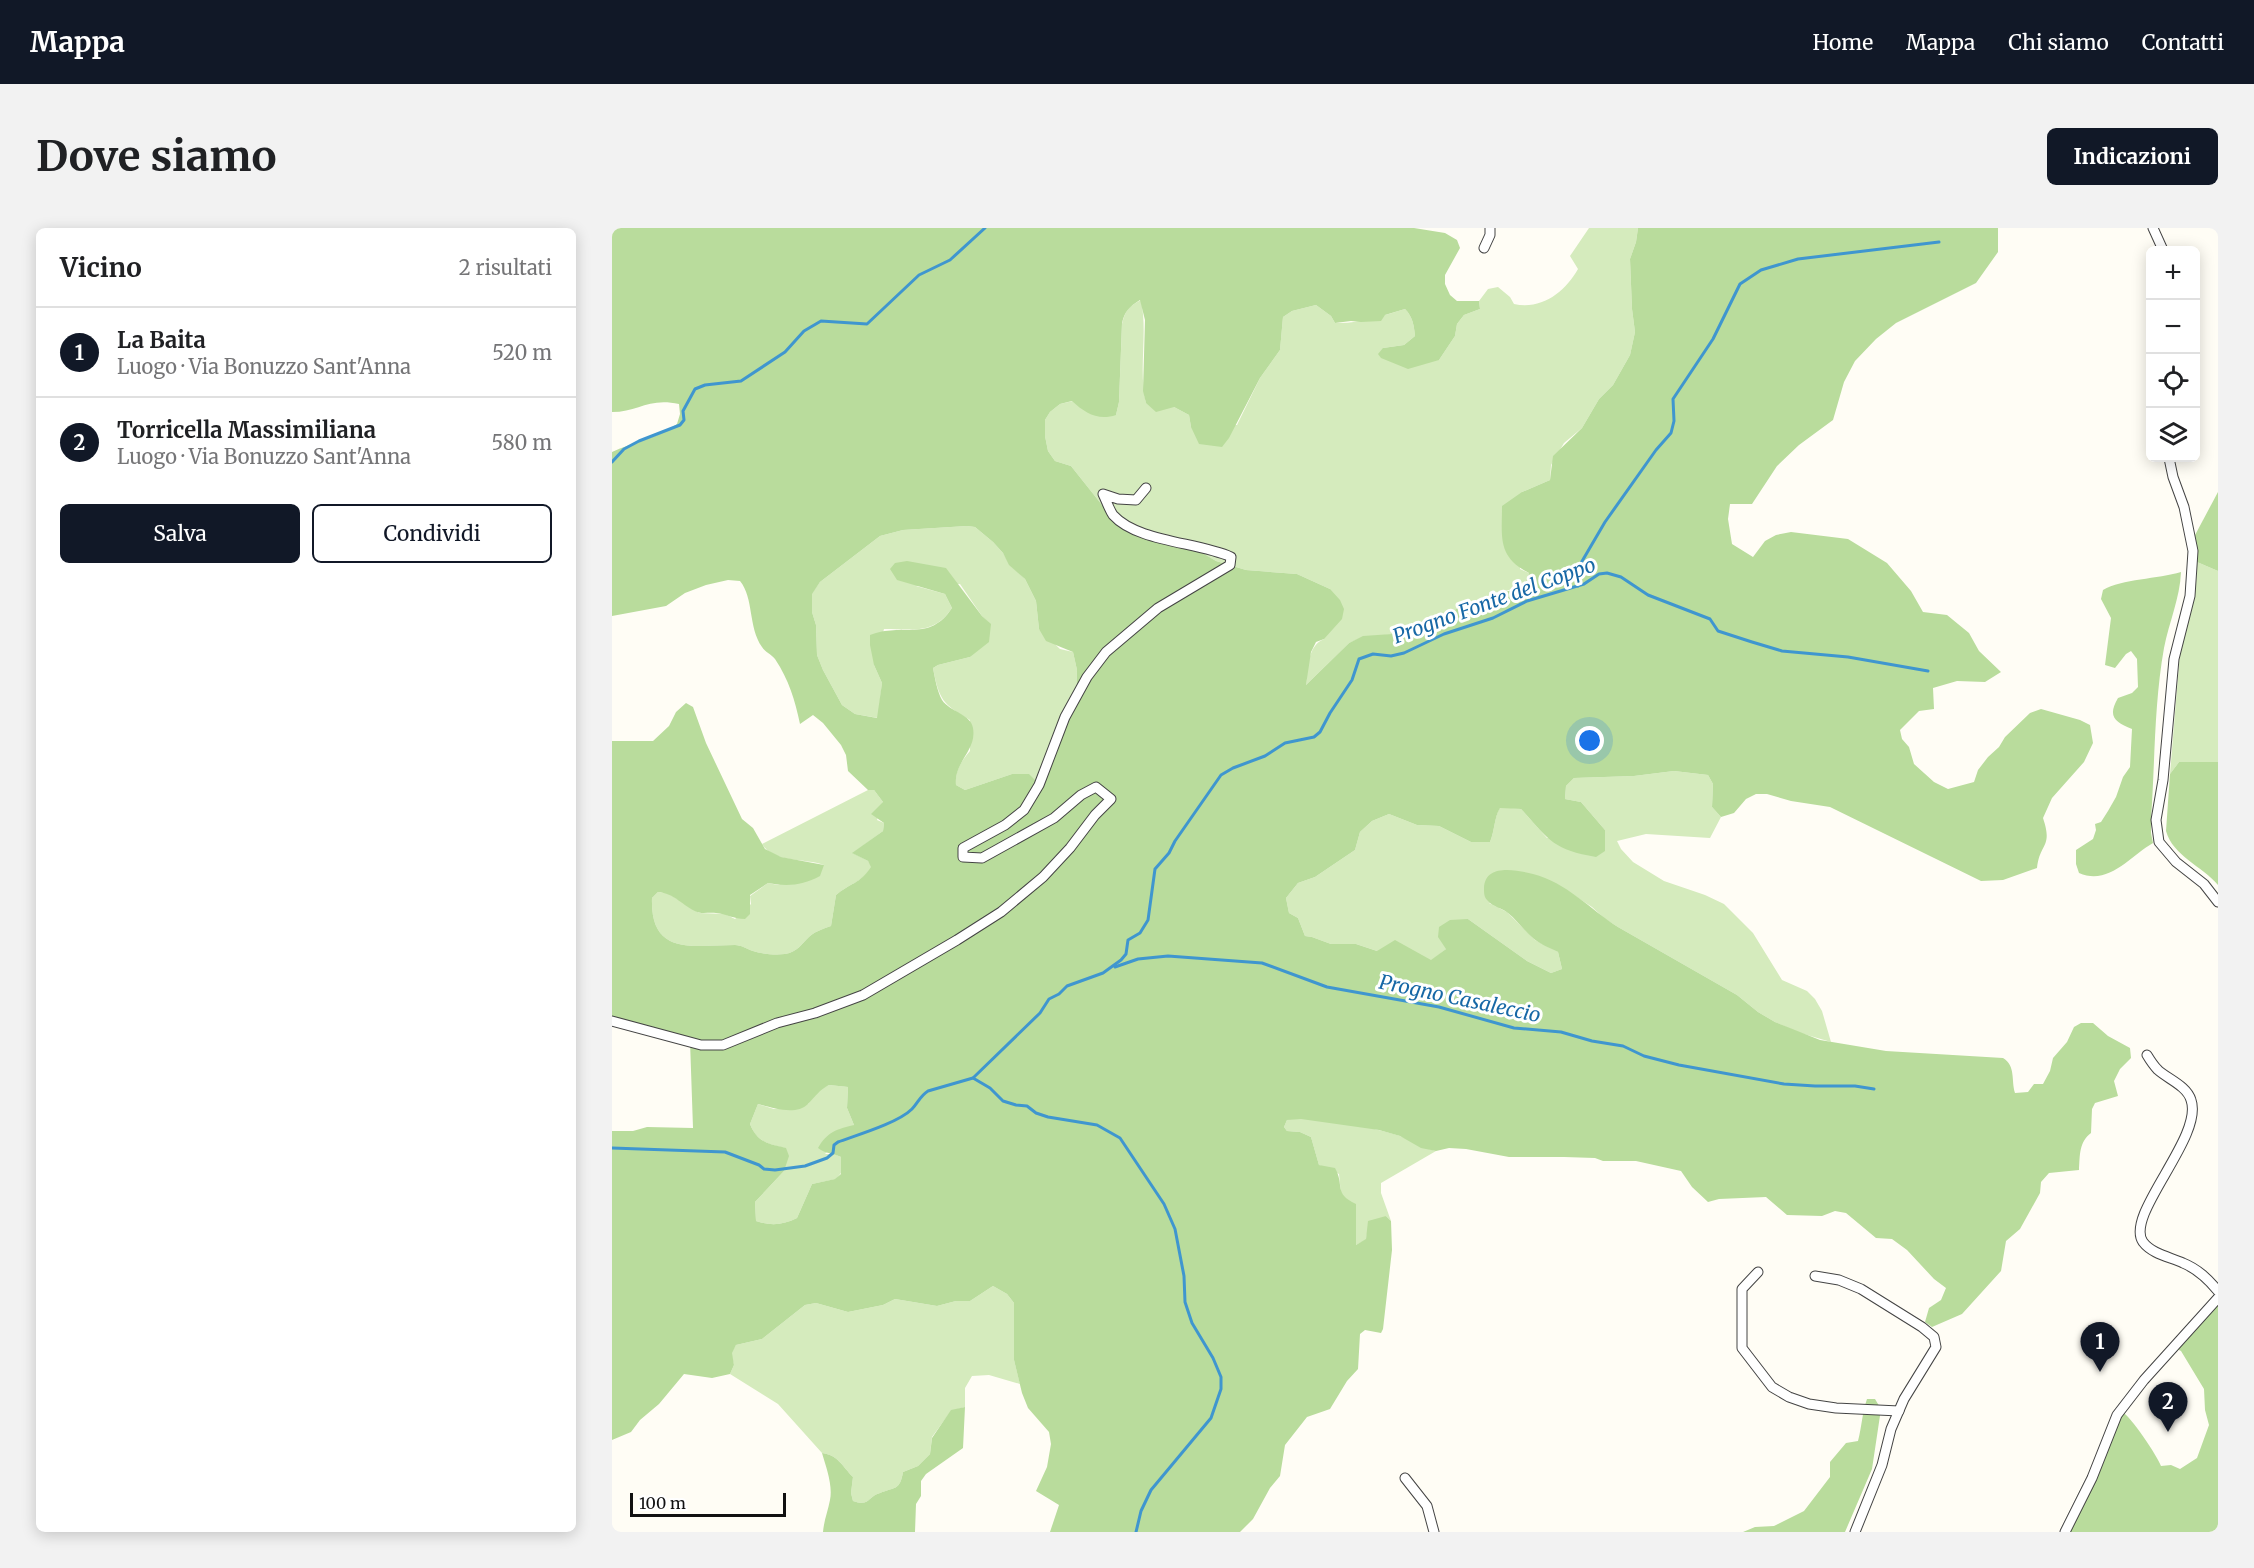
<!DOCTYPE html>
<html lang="it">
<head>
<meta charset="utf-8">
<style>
	:root { --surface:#fff; --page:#f2f2f2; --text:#202124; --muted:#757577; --line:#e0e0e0; --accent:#111827 }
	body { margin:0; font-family:Merriweather,serif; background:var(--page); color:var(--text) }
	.controls { position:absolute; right:18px; top:18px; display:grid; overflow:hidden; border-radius:9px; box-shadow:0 3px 15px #0003 }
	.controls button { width:54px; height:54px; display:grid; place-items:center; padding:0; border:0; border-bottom:2px solid var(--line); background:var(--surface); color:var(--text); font:30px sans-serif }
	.scale { position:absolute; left:18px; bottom:15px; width:156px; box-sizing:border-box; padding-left:6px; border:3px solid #111; border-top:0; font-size:16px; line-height:21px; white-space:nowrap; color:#111; -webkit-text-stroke:4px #fff; paint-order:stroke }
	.you { position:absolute; left:978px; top:513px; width:21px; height:21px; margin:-15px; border:4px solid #fff; border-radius:50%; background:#1a73e8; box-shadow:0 0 0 9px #1a73e833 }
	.badge { display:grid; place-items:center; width:39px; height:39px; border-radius:50%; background:var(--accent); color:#fff; font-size:20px; font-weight:700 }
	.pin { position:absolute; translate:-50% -50px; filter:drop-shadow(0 2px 3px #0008) }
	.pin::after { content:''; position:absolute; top:32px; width:21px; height:18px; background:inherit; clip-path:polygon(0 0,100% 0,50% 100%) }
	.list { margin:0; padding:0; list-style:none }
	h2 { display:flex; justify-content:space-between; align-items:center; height:78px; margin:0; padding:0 24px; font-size:26px }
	h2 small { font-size:20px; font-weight:400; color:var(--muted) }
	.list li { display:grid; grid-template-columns:39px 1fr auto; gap:18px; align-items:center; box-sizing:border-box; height:90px; padding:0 24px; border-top:2px solid var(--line) }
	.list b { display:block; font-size:22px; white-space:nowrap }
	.list p { margin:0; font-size:20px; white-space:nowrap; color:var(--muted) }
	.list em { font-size:20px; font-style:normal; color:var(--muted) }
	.actions { display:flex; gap:12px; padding:18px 24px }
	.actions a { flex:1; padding:14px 0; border:2px solid var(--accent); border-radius:9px; text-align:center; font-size:21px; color:var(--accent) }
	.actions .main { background:var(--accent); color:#fff }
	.icon { flex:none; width:33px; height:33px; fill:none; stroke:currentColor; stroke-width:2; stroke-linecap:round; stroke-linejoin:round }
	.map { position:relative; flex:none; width:1606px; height:1304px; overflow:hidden; border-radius:9px }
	header { display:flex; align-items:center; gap:36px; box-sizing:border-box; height:84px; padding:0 30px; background:var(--accent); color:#fff }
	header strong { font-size:28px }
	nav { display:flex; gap:33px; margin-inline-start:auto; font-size:21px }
	.intro { display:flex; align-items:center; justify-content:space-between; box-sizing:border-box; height:144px; padding:0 36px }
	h1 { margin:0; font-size:42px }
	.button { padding:15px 27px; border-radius:9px; background:var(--accent); color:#fff; font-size:21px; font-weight:700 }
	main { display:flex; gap:36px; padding:0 36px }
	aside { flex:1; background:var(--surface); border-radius:9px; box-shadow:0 3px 15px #0003 }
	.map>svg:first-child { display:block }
	.green { fill:#d5ebbd }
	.forest { fill:#b9dc9c; fill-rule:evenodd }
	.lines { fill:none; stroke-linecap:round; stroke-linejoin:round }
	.stream { stroke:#3f96cf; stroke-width:3 }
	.street-casing { stroke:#444; stroke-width:11 }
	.street { stroke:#fff; stroke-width:9 }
	.labels { text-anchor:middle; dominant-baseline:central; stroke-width:6; stroke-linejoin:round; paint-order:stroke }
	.water-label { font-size:20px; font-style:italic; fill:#1768a6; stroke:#fff }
</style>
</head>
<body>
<header>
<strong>Mappa</strong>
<nav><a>Home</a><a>Mappa</a><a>Chi siamo</a><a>Contatti</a></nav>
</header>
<div class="intro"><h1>Dove siamo</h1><a class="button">Indicazioni</a></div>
<main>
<aside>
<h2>Vicino<small>2 risultati</small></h2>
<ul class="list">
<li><span class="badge">1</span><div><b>La Baita</b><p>Luogo · Via Bonuzzo Sant'Anna</p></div><em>520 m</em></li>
<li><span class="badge">2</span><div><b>Torricella Massimiliana</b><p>Luogo · Via Bonuzzo Sant'Anna</p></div><em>580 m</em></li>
</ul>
<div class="actions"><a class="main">Salva</a><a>Condividi</a></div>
</aside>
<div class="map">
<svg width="1606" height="1304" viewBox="0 0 1606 1304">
	<rect width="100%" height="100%" fill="#fffdf5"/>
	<g class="green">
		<path d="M 977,0 L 1026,0 L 1024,14 L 1018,31 L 1020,81 L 1023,104 L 1018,127 L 1001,157 L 987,171 L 970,200 L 952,215 L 939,237 L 938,252 L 910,264 L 908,341 L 917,345 L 915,352 L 900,361 L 852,376 L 811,402 L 794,405 L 751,409 L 737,415 L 694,457 C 696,441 695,418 712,411 L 718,361 L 685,346 L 634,342 L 604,333 L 584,321 L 520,305 L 502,292 L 459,238 L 443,233 L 436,223 L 433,208 L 433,192 L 438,184 L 448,176 L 461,173 L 504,187 L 507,174 L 510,96 C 513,83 517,78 529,72 C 536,106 526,141 534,175 L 562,179 L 577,187 L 579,199 L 625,197 L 648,150 L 668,122 L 671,89 L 680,83 L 704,77 L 719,88 L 723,95 C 747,96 770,88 793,81 C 801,89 802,98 803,108 L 792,117 L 771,120 L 827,132 L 843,108 L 845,96 L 852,87 L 868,81 L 867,73 L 876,61 L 886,59 L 898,69 L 902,76 C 930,82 953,64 966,41 L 958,28 Z"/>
		<path d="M 355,298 L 363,299 L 381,314 L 391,325 L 398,337 L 413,351 L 424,373 L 427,401 L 448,421 L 461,424 L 465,442 L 464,470 L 439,536 L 423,552 L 400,546 L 353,562 L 344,557 C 343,542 349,534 358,523 L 358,492 C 330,476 327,471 321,440 L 326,437 L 358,429 L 378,396 L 370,388 L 348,356 L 304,358 L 333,366 L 340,380 C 322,407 301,401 272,401 L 262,437 L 270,455 L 266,490 L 243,486 L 230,477 L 211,442 L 205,427 L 204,397 L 200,384 L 200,365 L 208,354 L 268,308 L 291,302 Z"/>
		<path d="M 1585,334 L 1606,343 L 1606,534 L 1567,534 L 1558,546 L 1568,424 L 1584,357 Z"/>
		<path d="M 1062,543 L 1096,547 L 1101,556 L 1100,579 L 1109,589 L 1098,610 L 1034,606 L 1005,613 L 1009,621 L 1021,634 L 1052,653 L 1093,667 L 1112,676 L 1141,705 L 1170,752 L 1195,763 L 1203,771 L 1210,783 L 1219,814 L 1185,804 L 1163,794 L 1146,784 L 1125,767 L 1006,699 L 993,691 L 980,679 L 949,659 L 877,675 L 895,684 L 923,712 L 946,724 L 950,741 L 939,745 L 915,733 L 856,691 L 834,721 L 819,733 L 803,725 L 765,723 L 744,716 L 719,716 L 700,709 L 693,708 L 686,690 L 677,685 L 674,670 L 686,655 L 703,649 L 743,622 L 748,604 L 760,593 L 777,586 L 805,597 L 827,598 L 859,614 L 878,614 C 883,602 882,590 888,579 L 909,581 L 935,610 L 993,602 L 969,574 L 953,571 L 954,558 L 962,550 L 1022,548 Z"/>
		<path d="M 256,562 L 262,562 L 271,574 L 265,592 L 272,595 L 271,603 L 241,625 L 256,633 L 260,639 C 248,656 238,655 224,667 L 219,698 C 213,700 204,703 198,708 C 190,715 186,724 173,726 C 163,727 150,726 141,723 C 135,721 129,717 123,717 C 82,717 38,729 40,670 L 46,664 L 56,665 L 87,685 L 113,686 L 123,691 L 139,676 L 138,668 L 156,655 L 166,657 L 212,637 C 193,630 161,635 150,616 Z"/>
		<path d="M 217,857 L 236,859 L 235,880 L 242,897 L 213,926 L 222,926 L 229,929 L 229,945 L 224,951 L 200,956 L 185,990 C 171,997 159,998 144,993 L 143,974 L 172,943 L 173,920 C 156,916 145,914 138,896 L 146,876 L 162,881 L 196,876 L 206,862 Z"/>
		<path d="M 681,890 C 715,891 752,897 785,907 C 798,911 809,920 824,923 L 769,955 L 769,965 L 779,993 L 774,988 L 755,1006 L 754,1012 L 744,1017 L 743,1005 L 729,966 L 727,946 L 707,937 L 699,909 L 688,904 L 675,903 L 672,899 L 675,892 Z"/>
		<path d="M 381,1058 L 395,1066 L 402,1075 L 402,1132 L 408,1156 L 377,1147 L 360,1148 L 353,1160 L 353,1179 L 339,1183 L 320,1209 L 318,1226 L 306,1238 L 291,1244 C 288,1263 282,1259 268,1265 C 255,1269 258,1279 241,1273 L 239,1265 L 241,1249 C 230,1238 226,1227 210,1225 L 166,1176 L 118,1146 L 122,1137 L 119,1125 L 124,1117 L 150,1111 L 193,1077 L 204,1075 L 236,1084 L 271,1077 L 283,1071 L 325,1078 L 344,1073 L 358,1073 Z"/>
	</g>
	<g class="forest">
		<path d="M 0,0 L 802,0 L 833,5 L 845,12 L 848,20 L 833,47 L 833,56 L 838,67 L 845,73 L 867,73 L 868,81 L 852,87 L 845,96 L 843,108 L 827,132 L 796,141 L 769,130 L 766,126 L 771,120 L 792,117 L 803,108 C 802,98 801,89 793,81 L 773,87 L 769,93 L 749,94 L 739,93 L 723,95 L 719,88 L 704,77 L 680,83 L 671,89 L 668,122 L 648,150 L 617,210 L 610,219 L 587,216 L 579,199 L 577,187 L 562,179 L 544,184 L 534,175 L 531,163 L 533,92 L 528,72 C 517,79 513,83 510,95 L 507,174 L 504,187 C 486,193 473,185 460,173 L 448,176 L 438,184 L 433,192 L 433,208 L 436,223 L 443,233 L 459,238 L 502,292 L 520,305 L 584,321 L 604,333 L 634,342 L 685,346 L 718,361 L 728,372 L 732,381 L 730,391 L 712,411 L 704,414 L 699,424 L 694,457 L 737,415 L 751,408 L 794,405 L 811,402 L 852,376 L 900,362 L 915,352 L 917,345 C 885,329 890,309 890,278 L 910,264 L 938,252 L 941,228 L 970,200 L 987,171 L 1001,157 L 1018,127 L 1023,104 L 1020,81 L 1018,31 L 1024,14 L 1026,0 L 1386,0 L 1386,24 L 1364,55 L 1284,95 L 1264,111 L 1243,133 L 1232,154 L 1221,192 L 1187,217 L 1165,238 L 1140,276 L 1118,276 L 1116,291 L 1120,316 L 1141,329 L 1153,313 L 1164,307 L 1179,304 L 1236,311 L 1275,335 L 1299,363 L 1311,384 L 1335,387 L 1357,405 L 1367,423 L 1389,444 L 1373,454 L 1345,453 L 1321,460 L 1322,481 L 1307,483 L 1288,502 L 1290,511 L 1297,519 L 1302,536 L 1322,554 L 1336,561 L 1362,554 L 1366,542 L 1376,529 L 1387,519 L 1393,509 L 1418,485 L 1429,481 L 1468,492 L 1478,497 L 1481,515 L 1472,534 L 1440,570 L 1431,590 C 1441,620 1428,614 1425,640 L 1391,652 L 1369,653 L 1218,579 L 1179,573 L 1155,566 L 1144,566 L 1134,571 L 1122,585 L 1109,589 L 1100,579 L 1101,556 L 1096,547 L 1062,543 L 1022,548 L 962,550 L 954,558 L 953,571 L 969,574 L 993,602 L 993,623 L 984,629 C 941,622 937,612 909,581 L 888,580 C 882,590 883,602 878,614 L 859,614 L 827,598 L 805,597 L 777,586 L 760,593 L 748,604 L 743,622 L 703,649 L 686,655 L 674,670 L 677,685 L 686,690 L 693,708 L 700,709 L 719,716 L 744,716 L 765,723 L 783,712 L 819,732 L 834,721 L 826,709 L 827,699 L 838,692 L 856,691 L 915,733 L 939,745 L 950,741 L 946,724 C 938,720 928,716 922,711 C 912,703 905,692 896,685 C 890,680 881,679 876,673 C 872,669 872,666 872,660 C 873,635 905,642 921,646 C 954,654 979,682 1006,699 L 1125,767 L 1146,784 L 1163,794 L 1208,812 L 1274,823 L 1391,830 C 1404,838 1399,852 1403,865 L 1416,864 L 1422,856 L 1431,856 L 1438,843 L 1441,830 L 1455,814 L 1462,799 L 1469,795 L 1481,795 L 1496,808 L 1518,820 L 1519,830 L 1508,841 L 1502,853 L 1506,868 L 1483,875 L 1480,881 L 1479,905 C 1467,914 1468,927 1467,942 L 1437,945 L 1429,954 L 1428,965 L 1408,1001 L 1394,1013 L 1389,1043 L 1350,1086 L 1320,1099 L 1313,1094 L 1317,1080 L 1329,1072 L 1334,1060 L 1322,1051 L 1295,1022 L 1280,1011 L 1264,1010 L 1234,985 L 1223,983 L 1210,988 L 1175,987 L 1154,969 L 1107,971 L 1096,974 L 1080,959 L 1069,943 L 1024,933 L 991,933 L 983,930 L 952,929 L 897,929 L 854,921 L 837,920 L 824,923 L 809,920 L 788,908 L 767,902 L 689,891 L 675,892 L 672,899 L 675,903 L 688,904 L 699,909 L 707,937 L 723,940 C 733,958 721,965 744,976 L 744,1017 L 754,1011 L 756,993 L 774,988 L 779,993 L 780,1022 L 771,1101 L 769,1105 L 753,1102 L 748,1106 L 746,1141 L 735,1153 L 718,1181 L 695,1189 L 673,1217 L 668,1248 L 658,1260 L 641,1291 L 628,1304 L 438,1304 L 447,1277 L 424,1263 L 435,1239 L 439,1216 L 437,1204 L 416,1180 L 410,1165 L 402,1132 L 402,1075 L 395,1066 L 381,1058 L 358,1073 L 344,1073 L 325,1078 L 283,1071 L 271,1077 L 236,1084 L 204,1075 L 193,1077 L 150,1111 L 124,1117 L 120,1125 L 122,1137 L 118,1146 L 100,1150 L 72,1146 L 47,1176 L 28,1192 L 19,1204 L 0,1212 L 0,903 L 21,903 L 35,899 L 81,900 L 78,813 L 0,790 L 0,513 L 41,513 L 57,498 L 64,484 L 74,475 L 81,479 L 94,515 L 130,591 L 141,600 L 153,621 L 169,629 L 212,637 L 208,648 C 191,657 176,659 156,655 L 138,667 L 138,686 L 133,691 C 122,691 114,686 104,685 C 98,684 90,686 85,684 C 71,678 62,665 46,664 L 40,670 C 38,729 82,717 123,717 C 129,717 135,721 141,723 C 150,726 163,727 173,726 C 186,724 190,715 198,708 C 204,703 213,700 219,698 L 224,667 C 238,655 248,656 259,639 L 256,633 L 240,625 L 271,603 L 272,595 L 259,586 L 271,574 L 262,562 L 256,562 L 236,543 L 234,527 L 229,517 L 211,495 L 201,487 L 188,496 C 183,472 177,452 163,431 C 159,426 153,424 150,419 C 136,399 142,370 128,353 L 116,352 L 94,357 L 73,365 L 54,378 L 0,388 L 0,224 C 21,214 46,210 65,196 L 68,186 L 67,176 C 37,169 26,184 0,184 ZM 355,298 L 363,299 L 381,314 L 391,325 L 397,337 L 413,351 L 424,373 L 427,401 L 434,413 L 461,424 L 465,442 L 464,470 L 439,536 L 423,552 L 417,546 L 400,546 L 353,562 L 344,557 C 342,533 365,523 361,500 C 359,486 338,484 330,472 C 325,463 323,450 321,440 L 326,437 L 358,429 L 377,414 L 379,396 L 370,388 L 334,340 L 295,333 L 283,335 L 278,341 L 285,352 L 333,366 L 340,380 C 317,415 291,394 258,407 L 258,417 L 262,437 L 270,455 L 265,490 L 243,486 L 230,477 L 211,442 L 205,427 L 204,397 L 200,384 L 200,366 L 208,354 L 268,308 L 291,302 ZM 217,857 L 236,859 L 235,880 L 242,897 C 225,901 215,904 206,920 C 214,926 221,925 229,929 L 229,946 L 223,951 L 200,956 L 185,990 C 171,997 159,998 144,993 L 143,974 L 172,943 L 177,928 L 174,920 C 156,916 145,914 138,896 L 146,876 C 161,880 184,888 196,876 C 204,868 207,862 217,857 Z"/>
		<path d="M 1606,264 L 1606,343 L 1585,334 L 1582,309 Z"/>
		<path d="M 1569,344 C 1568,370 1557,394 1552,420 C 1542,476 1543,535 1539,591 L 1539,605 L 1541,615 C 1518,628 1497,658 1467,645 L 1464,636 L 1464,622 L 1481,611 L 1484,602 L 1483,596 L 1489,594 L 1496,583 L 1504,569 L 1511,549 L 1518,539 L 1520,501 C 1503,494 1495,489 1506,470 L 1520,465 L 1526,459 L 1525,431 L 1519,423 L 1514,426 L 1503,440 L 1493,437 L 1499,390 L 1489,371 L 1491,362 C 1510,351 1546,351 1569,344 Z"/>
		<path d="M 1567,534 L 1606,534 L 1606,657 C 1590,638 1561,628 1554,603 L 1558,546 Z"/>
		<path d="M 1606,1076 L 1606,1304 L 1458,1304 L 1510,1184 C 1518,1187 1546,1229 1549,1238 L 1559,1237 L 1568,1241 L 1585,1230 L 1597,1197 L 1593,1182 L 1592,1161 L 1569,1123 L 1563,1120 Z"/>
		<path d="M 1255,1171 L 1263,1171 L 1269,1181 L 1260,1241 L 1233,1304 L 1131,1304 L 1143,1299 L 1162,1298 L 1192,1283 L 1218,1249 L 1218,1234 L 1234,1215 L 1246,1213 C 1250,1198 1250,1185 1255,1171 Z"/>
		<path d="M 353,1179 L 351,1220 L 314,1246 L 309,1253 L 309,1268 L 304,1276 L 303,1304 L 211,1304 C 212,1292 216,1283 218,1272 C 221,1257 214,1239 210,1225 C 226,1227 230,1238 241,1249 L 239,1265 L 241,1273 C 258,1279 255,1269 268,1265 C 282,1259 288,1263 291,1244 L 306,1238 L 318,1226 L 320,1210 L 339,1182 Z"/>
	</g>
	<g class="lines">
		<g class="stream">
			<path d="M 0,234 L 12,221 L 27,213 L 68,197 L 72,192 L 71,183 L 83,161 L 93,157 L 129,153 L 173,124 L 192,103 L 209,93 L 255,96 L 307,47 L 338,32 L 373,0"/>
			<path d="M 966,358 L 969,335 L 993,294 L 1044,222 L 1059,205 L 1062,193 L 1061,171 L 1101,111 L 1128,56 L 1149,42 L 1186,31 L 1327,14"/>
			<path d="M 503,739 L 526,731 L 556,728 L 650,735 L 715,759 L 827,779 L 902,800 L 949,804 L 980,813 L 1011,818 L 1032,828 L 1067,837 L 1172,856 L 1203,858 L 1243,858 L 1262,861"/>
			<path d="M 361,850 L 378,860 L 391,873 L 404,877 L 415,878 L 424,885 L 436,889 L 485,897 L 508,910 L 552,976 L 563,1001 L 572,1048 L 573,1074 L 580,1095 L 601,1130 L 609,1149 L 609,1161 L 599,1190 L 539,1262 L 529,1283 L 524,1304"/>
			<path d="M 0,920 L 113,924 L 147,937 L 152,941 L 163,942 L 193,938 L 215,930 L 221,925 L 222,917 L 226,914 C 245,907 286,895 300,881 C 306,875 308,868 316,863 L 361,850 L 428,785 L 437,771 L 447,766 L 455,758 L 491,745 L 509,732 L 514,726 L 516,712 L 528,705 L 536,692 L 543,641 L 557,625 L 563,613 L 609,547 L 621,540 L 653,528 L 673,515 L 702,509 L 708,504 L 718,485 L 740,452 L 747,431 L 761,426 L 779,428 L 792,425 L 832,406 L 881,390 L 915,373 L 972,356 L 987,346 L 995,345 L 1009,349 L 1036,367 L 1098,391 L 1106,403 L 1140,414 L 1170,423 L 1236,429 L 1316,443"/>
		</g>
		<g class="street-casing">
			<g id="street">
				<path d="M 1541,0 L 1551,22"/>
				<path d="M 872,20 L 878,7 L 878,0"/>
				<path d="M 1557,230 L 1561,249 L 1572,279 L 1581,323 L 1578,368 L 1562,431 L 1551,552 L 1544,592 L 1547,614 L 1564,634 L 1592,656 L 1606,674"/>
				<path d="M 0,793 L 89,817 L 111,817 L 165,795 L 203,785 L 251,767 L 345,712 L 389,684 L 431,649 L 458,620 L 483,587 L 499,571 L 484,559 L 469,567 L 442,590 L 370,630 L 351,629 L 351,620 L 393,597 L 412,582 L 427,557 L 453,489 L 475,449 L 494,424 L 546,380 L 618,337 L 619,329 C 586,314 525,314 501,287 C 497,281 494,272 491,266 L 506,271 L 524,272 L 534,260"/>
				<path d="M 1535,827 C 1538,832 1542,838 1546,842 C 1556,851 1575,858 1579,872 C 1592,909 1512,987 1531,1014 C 1540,1026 1558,1029 1571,1035 C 1586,1041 1596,1051 1606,1063"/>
				<path d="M 1146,1044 L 1130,1061 L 1130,1120 L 1160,1159 L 1177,1169 L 1197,1176 L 1224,1180 L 1287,1183"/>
				<path d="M 1203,1048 L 1227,1052 L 1249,1061 L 1310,1099 L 1322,1109 L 1324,1119 L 1292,1171 L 1279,1201 L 1270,1237 L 1243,1304"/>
				<path d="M 793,1250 L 815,1278 L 822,1304"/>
				<path d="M 1453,1304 L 1480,1250 L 1505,1187 L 1532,1152 L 1606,1070"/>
			</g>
		</g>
		<use href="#street" class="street"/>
	</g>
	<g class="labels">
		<g class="water-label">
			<text transform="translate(882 372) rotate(-20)">Progno Fonte del Coppo</text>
			<text transform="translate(848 770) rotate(12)">Progno Casaleccio</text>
		</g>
	</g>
</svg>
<div class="controls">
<button>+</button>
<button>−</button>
<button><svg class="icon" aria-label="locate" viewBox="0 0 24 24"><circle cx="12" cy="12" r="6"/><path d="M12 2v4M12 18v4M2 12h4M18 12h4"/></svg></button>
<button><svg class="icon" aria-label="layers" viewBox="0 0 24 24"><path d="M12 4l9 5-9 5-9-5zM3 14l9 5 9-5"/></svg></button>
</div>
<div class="scale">100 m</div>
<div class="you"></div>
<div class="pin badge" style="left:1488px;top:1144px">1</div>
<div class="pin badge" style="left:1556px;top:1204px">2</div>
</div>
</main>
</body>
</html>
